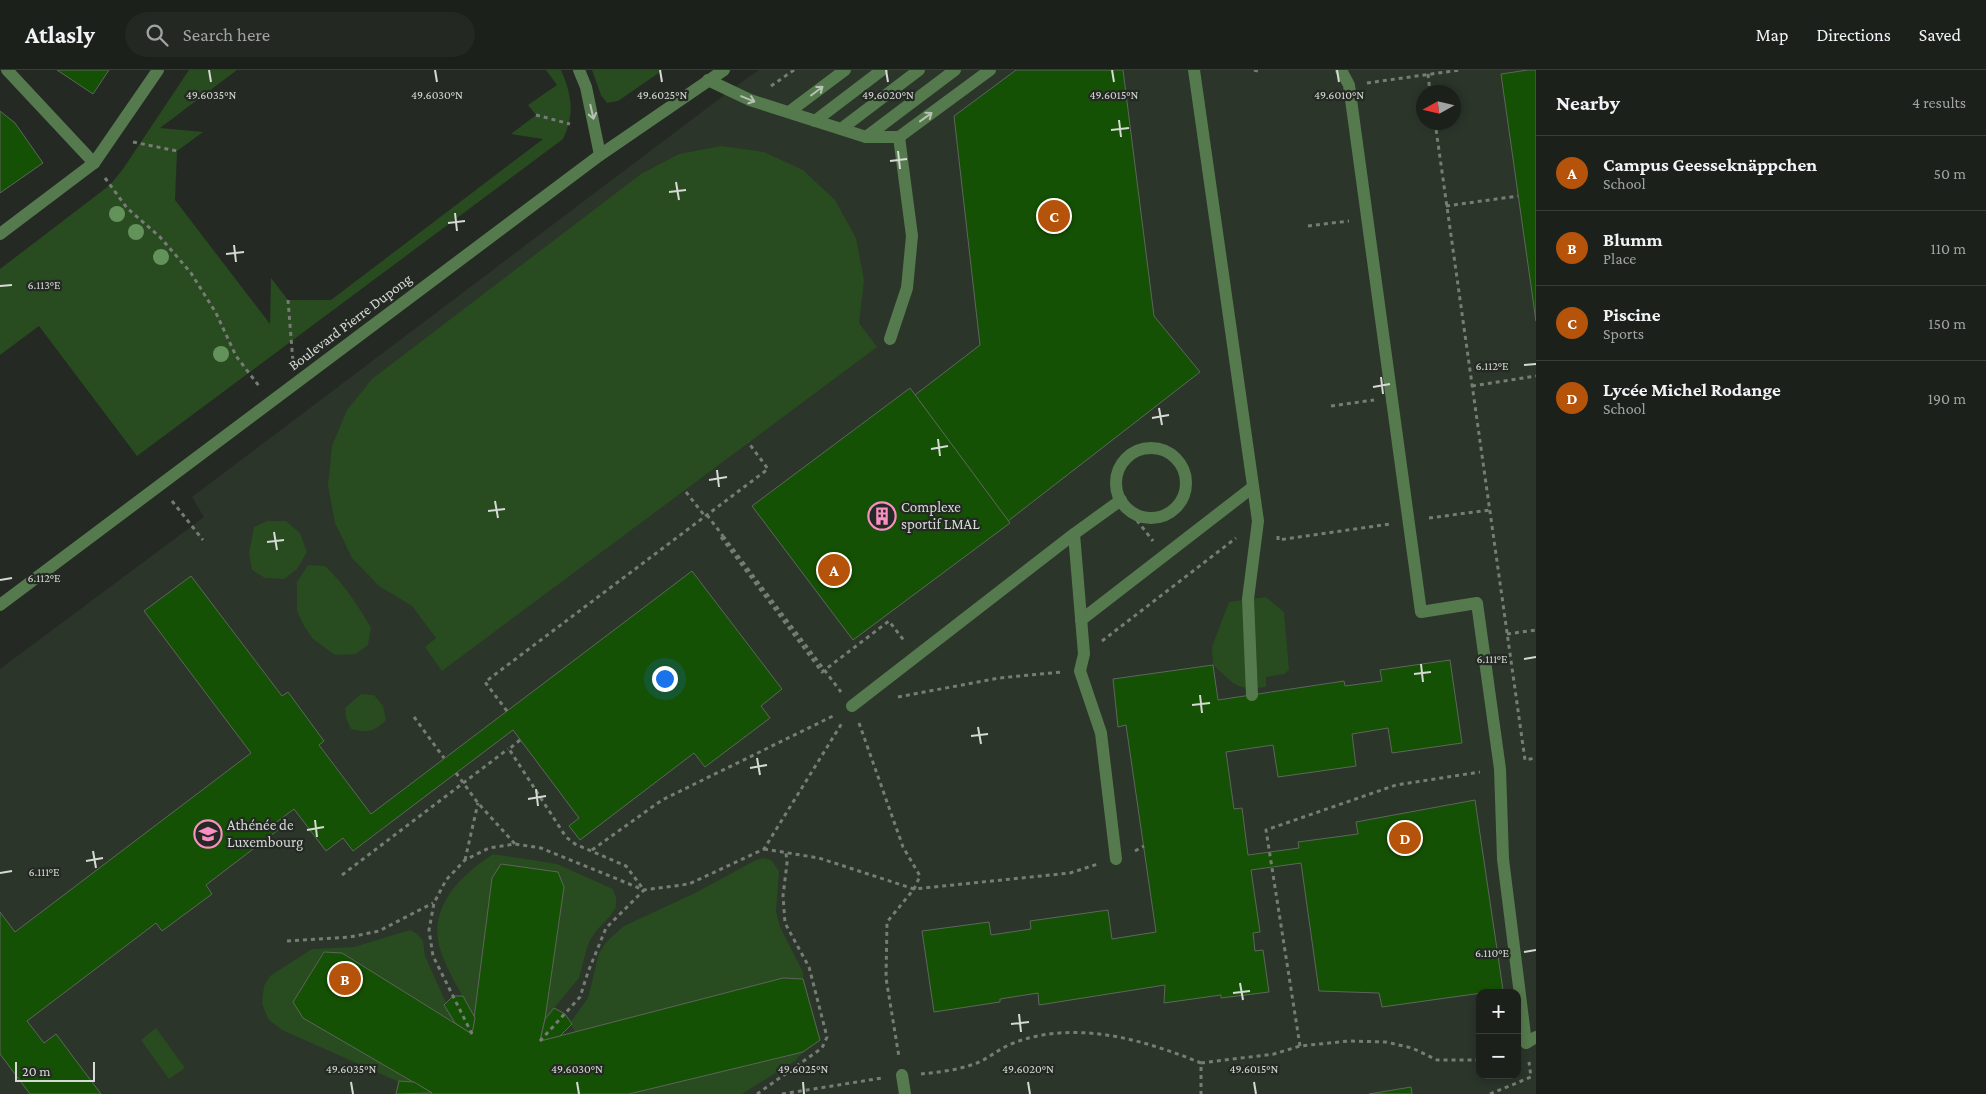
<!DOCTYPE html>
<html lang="en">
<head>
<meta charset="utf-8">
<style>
	:root { --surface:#1b201a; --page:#242823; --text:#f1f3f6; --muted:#a0a3a2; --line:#393e39; --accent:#b45309 }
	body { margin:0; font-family:"Crimson Pro",serif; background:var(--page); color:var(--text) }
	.controls { position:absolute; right:15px; bottom:15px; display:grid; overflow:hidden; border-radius:10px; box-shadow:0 2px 8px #0003 }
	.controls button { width:45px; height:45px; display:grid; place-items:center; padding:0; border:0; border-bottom:1px solid var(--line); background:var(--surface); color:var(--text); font:25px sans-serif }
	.compass { position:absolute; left:1416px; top:15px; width:45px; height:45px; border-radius:50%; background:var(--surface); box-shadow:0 2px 8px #0003; rotate:262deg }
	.scale { position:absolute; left:15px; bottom:12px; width:80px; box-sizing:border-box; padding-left:5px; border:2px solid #d6dad5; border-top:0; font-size:14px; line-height:18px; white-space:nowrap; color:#d6dad5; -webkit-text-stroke:4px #242a23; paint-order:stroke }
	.you { position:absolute; left:664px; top:608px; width:18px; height:18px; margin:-12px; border:4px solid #fff; border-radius:50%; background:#1a73e8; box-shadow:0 0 0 8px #1a73e833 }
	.badge { display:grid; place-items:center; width:32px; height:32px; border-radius:50%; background:var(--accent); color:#fff; font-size:16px; font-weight:700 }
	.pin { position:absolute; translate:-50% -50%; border:2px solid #fff; box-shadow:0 1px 5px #0006 }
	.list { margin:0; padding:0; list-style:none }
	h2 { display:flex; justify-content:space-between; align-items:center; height:65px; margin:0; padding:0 20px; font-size:21px }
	h2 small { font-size:16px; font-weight:400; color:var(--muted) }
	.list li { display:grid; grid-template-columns:32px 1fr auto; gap:15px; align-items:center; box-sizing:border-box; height:75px; padding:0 20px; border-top:1px solid var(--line) }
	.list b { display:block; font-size:19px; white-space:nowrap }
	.list p { margin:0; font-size:16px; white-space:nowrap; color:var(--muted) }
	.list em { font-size:16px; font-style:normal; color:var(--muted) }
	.icon { flex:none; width:28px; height:28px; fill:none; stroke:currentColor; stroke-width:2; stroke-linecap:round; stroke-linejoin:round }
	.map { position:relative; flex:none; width:1536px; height:1024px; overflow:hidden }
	header { display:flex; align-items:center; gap:30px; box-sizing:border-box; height:70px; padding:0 25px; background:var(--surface); border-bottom:1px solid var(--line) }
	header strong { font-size:24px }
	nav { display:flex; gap:28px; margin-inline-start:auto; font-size:18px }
	.search { width:350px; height:45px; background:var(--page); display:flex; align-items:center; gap:12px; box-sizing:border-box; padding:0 18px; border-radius:28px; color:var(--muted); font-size:19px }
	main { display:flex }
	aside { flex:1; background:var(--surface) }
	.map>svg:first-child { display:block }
	.built { fill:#2b352a; fill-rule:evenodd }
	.green { fill:#284b20 }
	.building { fill:#155104; stroke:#5f655d }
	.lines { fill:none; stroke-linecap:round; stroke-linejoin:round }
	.path { stroke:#777c76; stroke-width:3; stroke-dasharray:4 4; stroke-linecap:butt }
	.minor { stroke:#557a4d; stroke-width:12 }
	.path-bridge { stroke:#777c76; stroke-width:3; stroke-dasharray:4 4; stroke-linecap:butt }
	.tree { fill:#64925b }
	.oneway { stroke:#b6c2b3 }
	.ticks { fill:none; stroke:#d6dad5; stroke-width:2 }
	.labels { text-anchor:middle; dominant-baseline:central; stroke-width:4.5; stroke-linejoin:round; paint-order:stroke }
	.street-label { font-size:15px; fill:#d6dad5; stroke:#242a23 }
	.poi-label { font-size:15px; fill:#d6dad5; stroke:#242a23; text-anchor:start }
	.ticks-label { font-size:12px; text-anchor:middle; fill:#d6dad5; stroke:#242a23; stroke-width:4.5; stroke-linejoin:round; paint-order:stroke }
</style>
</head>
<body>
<header>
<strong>Atlasly</strong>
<div class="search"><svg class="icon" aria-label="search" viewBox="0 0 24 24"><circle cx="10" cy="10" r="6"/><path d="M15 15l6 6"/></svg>Search here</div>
<nav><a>Map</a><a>Directions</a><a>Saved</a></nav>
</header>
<main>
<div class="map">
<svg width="1536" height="1024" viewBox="0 0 1536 1024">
	<rect width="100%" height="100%" fill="#242a23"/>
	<path class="built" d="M 759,0 L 1536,0 L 1536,1024 L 0,1024 L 0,599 L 204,447 L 192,427 L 739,14 ZM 1424,22 L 1454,22 L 1454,52 L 1424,52 ZM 1480,923 L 1517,923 L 1517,1005 L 1480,1005 Z"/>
	<g class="green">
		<path d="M 189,0 L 237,0 L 160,58 L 203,62 L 177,81 L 175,130 L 270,254 L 271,208 L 288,230 L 331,230 L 543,69 L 511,64 L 536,45 L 528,35 L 557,15 L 546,0 L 561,0 C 572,26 575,43 563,69 L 137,386 L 39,256 L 0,285 L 0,199 L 110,115 L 123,99 Z"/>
		<path d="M 592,0 L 663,0 L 618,31 L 607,33 L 601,25 Z"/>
		<path d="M 721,76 L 764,82 L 803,100 L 835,130 L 856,168 L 864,210 L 859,253 L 877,277 L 442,601 L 425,577 L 436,568 L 412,536 L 379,516 L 352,488 L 335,453 L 328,415 L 332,376 L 347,340 L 372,309 L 641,104 L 679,84 Z"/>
		<path d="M 267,451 L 286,451 L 300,463 L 307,482 L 297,499 L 284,509 L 265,508 L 252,500 L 249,483 L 254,457 Z"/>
		<path d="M 308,495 L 325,496 C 344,514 358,535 371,558 L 368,575 L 356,584 L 335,585 L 313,569 L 304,556 L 297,541 L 297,512 Z"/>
		<path d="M 1266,527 L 1284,542 L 1289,600 L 1284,604 L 1266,607 L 1266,617 C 1235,621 1235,614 1213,595 L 1212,577 L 1229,532 Z"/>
		<path d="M 361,624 L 374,625 L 383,636 L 386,650 C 375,662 366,663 351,659 L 346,648 L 345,638 Z"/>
		<path d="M 493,784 L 557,794 L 613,819 L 616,827 L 616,837 L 611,845 L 597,860 L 590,870 L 586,881 L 579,908 L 545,949 L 564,817 L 558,802 L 501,794 L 475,948 C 464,928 448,903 441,882 C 426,838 460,806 493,784 Z"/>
		<path d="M 763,788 L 771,790 L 779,801 L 776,841 L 780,857 L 803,902 L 803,909 L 783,908 L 575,962 L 570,953 L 588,928 L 599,883 L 606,872 L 624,856 L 697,822 L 756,790 Z"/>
		<path d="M 410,860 L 417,864 L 423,871 L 425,886 L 455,953 L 342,883 L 323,882 L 293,932 L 303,948 L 432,1023 L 426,1024 L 282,960 L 268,949 L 262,933 L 264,916 L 270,906 L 312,879 L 354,877 Z"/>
		<path d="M 156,958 L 185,998 L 169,1009 L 141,970 Z"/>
		<path d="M 803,982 L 795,991 L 742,1024 L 629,1024 Z"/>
	</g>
	<g class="building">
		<path d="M 57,0 L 109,0 L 93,24 Z"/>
		<path d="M 1016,0 L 1123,0 L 1154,246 L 1200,302 L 1008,451 L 915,325 L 980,275 L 954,46 Z"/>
		<path d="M 1528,0 L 1536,0 L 1536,251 L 1501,4 Z"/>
		<path d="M 0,41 L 15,53 L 43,93 L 0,123 Z"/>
		<path d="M 910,318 L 1010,453 L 853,570 L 752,436 Z"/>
		<path d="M 692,501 L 782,619 L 761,636 L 770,648 L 705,697 L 694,683 L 580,770 L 569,756 L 579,748 L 513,660 L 353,781 L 343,768 L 326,781 L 294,739 L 274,754 L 278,760 L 206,815 L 212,824 L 162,861 L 156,853 L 27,951 L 44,973 L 56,964 L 101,1024 L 30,1024 L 0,984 L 0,842 L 15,862 L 251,683 L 144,541 L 191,506 L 282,626 L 288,622 L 324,671 L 319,675 L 371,744 Z"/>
		<path d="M 1450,590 L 1462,673 L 1392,683 L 1388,658 L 1352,664 L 1356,696 L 1278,707 L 1273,675 L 1226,682 L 1234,739 L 1242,738 L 1248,785 L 1299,778 L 1298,772 L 1358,764 L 1356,752 L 1475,730 L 1503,920 L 1382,937 L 1379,923 L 1319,921 L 1301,793 L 1251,800 L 1260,862 L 1253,863 L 1255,881 L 1263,880 L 1269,922 L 1221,928 L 1221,925 L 1164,933 L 1165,915 L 1039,935 L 1038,923 L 1000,929 L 1000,932 L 934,942 L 922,861 L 989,852 L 991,865 L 1031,859 L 1030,851 L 1108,840 L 1112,869 L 1156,862 L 1126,655 L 1118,657 L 1113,609 L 1213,595 L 1218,630 L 1344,611 L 1345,616 L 1382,611 L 1380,600 Z"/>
		<path d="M 501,794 L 558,802 L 564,817 L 545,949 L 540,971 L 783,908 L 803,909 L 820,970 L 803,982 L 629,1024 L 431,1024 L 432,1023 L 303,948 L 293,932 L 324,882 L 342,883 L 472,964 L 492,808 Z"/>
		<path d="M 453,926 L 463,926 L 475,948 L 472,964 L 455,953 L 444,935 Z"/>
		<path d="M 554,938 L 565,944 L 572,954 L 560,966 L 540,971 L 545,949 Z"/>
		<path d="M 399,1011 L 414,1012 L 432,1023 L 396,1024 Z"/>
		<path d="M 1411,1017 L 1412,1024 L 1369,1024 Z"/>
	</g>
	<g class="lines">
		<g class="path">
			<path d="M 1254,0 L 1258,1"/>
			<path d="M 1428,4 L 1430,22"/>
			<path d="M 1367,13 L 1460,0"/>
			<path d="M 771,16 L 794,0"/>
			<path d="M 536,45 L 570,54"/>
			<path d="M 1435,52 L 1525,690 L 1536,688"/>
			<path d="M 133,72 L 177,81"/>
			<path d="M 105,108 L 127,138 L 160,167 L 191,203 L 216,243 L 236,286 L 259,316"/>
			<path d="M 1446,136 L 1518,126"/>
			<path d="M 1308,156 L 1349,151"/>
			<path d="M 288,230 L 293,292"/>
			<path d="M 1472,316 L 1536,306"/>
			<path d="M 1331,336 L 1374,330"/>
			<path d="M 686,422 L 704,445"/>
			<path d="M 172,431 L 203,470"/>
			<path d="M 1132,444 L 1153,471"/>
			<path d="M 707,445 L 723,466"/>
			<path d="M 1429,448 L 1490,440"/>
			<path d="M 1278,466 L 1278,470 L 1390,454"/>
			<path d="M 721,467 L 822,602 L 889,551 L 905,572"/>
			<path d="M 1507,564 L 1536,560"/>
			<path d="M 1102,571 L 1236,468"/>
			<path d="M 898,627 L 999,608 L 1062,602"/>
			<path d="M 507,641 L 485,612 L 768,399 L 748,372"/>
			<path d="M 414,647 L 444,688"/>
			<path d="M 859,653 L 903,777 L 920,806 L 914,819 L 887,852 L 886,908 L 899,987"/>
			<path d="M 520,670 L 509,679 L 566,767 L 575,774 L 626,796 L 644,820"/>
			<path d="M 456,703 L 478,733 L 515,774"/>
			<path d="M 764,779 L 819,788 L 914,819 L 1070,803 L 1098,794"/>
			<path d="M 592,780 L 662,730 L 835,645"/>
			<path d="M 1135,781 L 1144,776"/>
			<path d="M 465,790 L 478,733"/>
			<path d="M 342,805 L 508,679"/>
			<path d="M 287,871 L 350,867 L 379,861 L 433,833"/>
			<path d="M 472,964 L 433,886 L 429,860 L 434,833 L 446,810 L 465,790 L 489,778 L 515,774 L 541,778 L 644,820 L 689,814 L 764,779 L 842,653"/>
			<path d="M 540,971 L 580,927 L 588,902 L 606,858 L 644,820"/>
			<path d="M 1300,976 L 1266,760 L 1396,715 L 1480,702"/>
			<path d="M 1201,993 L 1274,984 L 1300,976 L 1349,971 L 1386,972 L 1412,978 L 1437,990 L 1480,990"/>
			<path d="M 921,1004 C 939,1002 959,1000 977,993 C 989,988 999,979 1011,974 C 1073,949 1142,969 1201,993 L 1201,1024"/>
			<path d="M 757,1024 L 822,978 L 827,967 L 809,897 L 785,853 L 783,826 L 787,793 L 786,783"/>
			<path d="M 782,1024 L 882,1008"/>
			<path d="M 1490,1024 L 1531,1007 L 1529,992"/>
		</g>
		<g class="minor">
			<path d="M 7,0 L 94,93"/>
			<path d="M 579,0 L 586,17 L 600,85"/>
			<path d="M 1194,0 L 1258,451 L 1248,529 L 1252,625"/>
			<path d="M 1341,0 L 1349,15 L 1421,542 L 1477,533 L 1500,699 L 1503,789 L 1526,973 L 1536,967"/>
			<path d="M 708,10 L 750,30 L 866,67 L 899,67 L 990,0"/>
			<path d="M 789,42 L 845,0"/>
			<path d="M 815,51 L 882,0"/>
			<path d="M 841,59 L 919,0"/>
			<path d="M 866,67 L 955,0"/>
			<path d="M 0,164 L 94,93 L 158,0"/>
			<path d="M 890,269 L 907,218 L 912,166 L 899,67"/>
			<circle cx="1151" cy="413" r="35"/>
			<path d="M 1074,464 L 1121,430"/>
			<path d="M 0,535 L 600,85 L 724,0"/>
			<path d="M 1081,550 L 1253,417"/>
			<path d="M 852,636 L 1074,464 L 1084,584 L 1080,601 L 1101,663 L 1116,789"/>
			<path d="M 902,1005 L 905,1024"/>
		</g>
		<path class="path-bridge" d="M 723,466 L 841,622"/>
	</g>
	<g class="tree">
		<circle cx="117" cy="144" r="8"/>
		<circle cx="136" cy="162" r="8"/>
		<circle cx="161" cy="187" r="8"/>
		<circle cx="221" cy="284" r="8"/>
	</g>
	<defs><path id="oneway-shaft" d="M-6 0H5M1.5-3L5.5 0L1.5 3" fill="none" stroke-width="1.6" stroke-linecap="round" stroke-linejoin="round" transform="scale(1.25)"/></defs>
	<g class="oneway">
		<use href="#oneway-shaft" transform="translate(817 21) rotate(-37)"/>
		<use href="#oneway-shaft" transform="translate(748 29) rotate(22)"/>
		<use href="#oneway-shaft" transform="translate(592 42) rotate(77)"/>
		<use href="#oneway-shaft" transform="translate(926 47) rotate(-36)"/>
	</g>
	<path class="ticks" d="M 209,0 L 211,12M 435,0 L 437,12M 660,0 L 662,12M 886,0 L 888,12M 1112,0 L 1114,12M 1337,0 L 1339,12M 1119,50 L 1121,67M 1111,60 L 1129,58M 898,81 L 900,99M 890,91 L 907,89M 676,112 L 679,130M 669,122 L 686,120M 455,143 L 457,161M 448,153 L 465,151M 234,175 L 236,192M 226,184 L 244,182M 0,216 L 12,215M 1524,295 L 1536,294M 1381,307 L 1383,324M 1373,317 L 1390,314M 1159,338 L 1162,355M 1152,348 L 1169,345M 938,369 L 940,386M 931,379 L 948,376M 717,400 L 719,417M 709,410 L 727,407M 495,431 L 498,448M 488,441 L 505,439M 274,462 L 277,480M 267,472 L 284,470M 0,510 L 12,508M 1524,589 L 1536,587M 1421,594 L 1423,612M 1414,604 L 1431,602M 1200,625 L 1202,643M 1192,635 L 1210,633M 978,657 L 981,674M 971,666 L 988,664M 757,688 L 760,705M 750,698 L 767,695M 536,719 L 538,736M 528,729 L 546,726M 315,750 L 317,767M 307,760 L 324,757M 93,781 L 96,798M 86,791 L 103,788M 0,803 L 12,801M 1524,882 L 1536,880M 1240,913 L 1243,930M 1233,923 L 1250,921M 1019,944 L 1021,962M 1011,954 L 1029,952M 351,1012 L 353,1024M 577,1012 L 579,1024M 803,1012 L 804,1024M 1028,1012 L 1030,1024M 1254,1012 L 1256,1024"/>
	<defs>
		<g id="building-ring" transform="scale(1.4375)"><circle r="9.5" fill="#242a23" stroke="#fb8fc4" stroke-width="1.5"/><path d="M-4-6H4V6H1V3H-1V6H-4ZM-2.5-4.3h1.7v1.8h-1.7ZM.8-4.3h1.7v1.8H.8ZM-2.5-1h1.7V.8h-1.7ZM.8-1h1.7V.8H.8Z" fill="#fb8fc4"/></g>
		<g id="school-ring" transform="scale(1.4375)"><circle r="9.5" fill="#242a23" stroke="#fb8fc4" stroke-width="1.5"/><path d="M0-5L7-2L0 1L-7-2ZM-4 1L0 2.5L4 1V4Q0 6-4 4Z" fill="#fb8fc4"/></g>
	</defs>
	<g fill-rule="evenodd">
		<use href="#building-ring" x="882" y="446"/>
		<use href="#school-ring" x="208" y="764"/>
	</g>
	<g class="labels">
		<g class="street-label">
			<text transform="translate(350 252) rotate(-37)">Boulevard Pierre Dupong</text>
		</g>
		<g class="poi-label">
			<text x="901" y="437">Complexe<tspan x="901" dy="17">sportif LMAL</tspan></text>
			<text x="227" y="755">Athénée de<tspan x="227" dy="17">Luxembourg</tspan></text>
		</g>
	</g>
	<g class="ticks-label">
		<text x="211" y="29">49.6035°N</text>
		<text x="437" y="29">49.6030°N</text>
		<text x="662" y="29">49.6025°N</text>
		<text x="888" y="29">49.6020°N</text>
		<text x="1114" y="29">49.6015°N</text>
		<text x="1339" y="29">49.6010°N</text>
		<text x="44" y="219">6.113°E</text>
		<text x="1492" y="300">6.112°E</text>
		<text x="44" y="512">6.112°E</text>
		<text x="1492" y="593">6.111°E</text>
		<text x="44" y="806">6.111°E</text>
		<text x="1492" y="887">6.110°E</text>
		<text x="351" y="1003">49.6035°N</text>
		<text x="577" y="1003">49.6030°N</text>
		<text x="803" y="1003">49.6025°N</text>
		<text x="1028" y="1003">49.6020°N</text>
		<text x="1254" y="1003">49.6015°N</text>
	</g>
</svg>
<div class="controls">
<button>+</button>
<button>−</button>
</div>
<svg class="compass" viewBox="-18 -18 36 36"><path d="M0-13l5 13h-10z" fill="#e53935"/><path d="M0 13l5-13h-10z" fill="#a0a3a2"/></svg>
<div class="scale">20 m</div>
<div class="you"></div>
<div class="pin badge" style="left:834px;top:500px">A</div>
<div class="pin badge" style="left:345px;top:909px">B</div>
<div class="pin badge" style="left:1054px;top:146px">C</div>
<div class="pin badge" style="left:1405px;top:768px">D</div>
</div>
<aside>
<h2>Nearby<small>4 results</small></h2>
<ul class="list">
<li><span class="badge">A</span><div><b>Campus Geesseknäppchen</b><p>School</p></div><em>50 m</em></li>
<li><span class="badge">B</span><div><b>Blumm</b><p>Place</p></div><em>110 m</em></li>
<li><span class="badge">C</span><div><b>Piscine</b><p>Sports</p></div><em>150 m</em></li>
<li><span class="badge">D</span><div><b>Lycée Michel Rodange</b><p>School</p></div><em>190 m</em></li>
</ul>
</aside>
</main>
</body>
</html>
